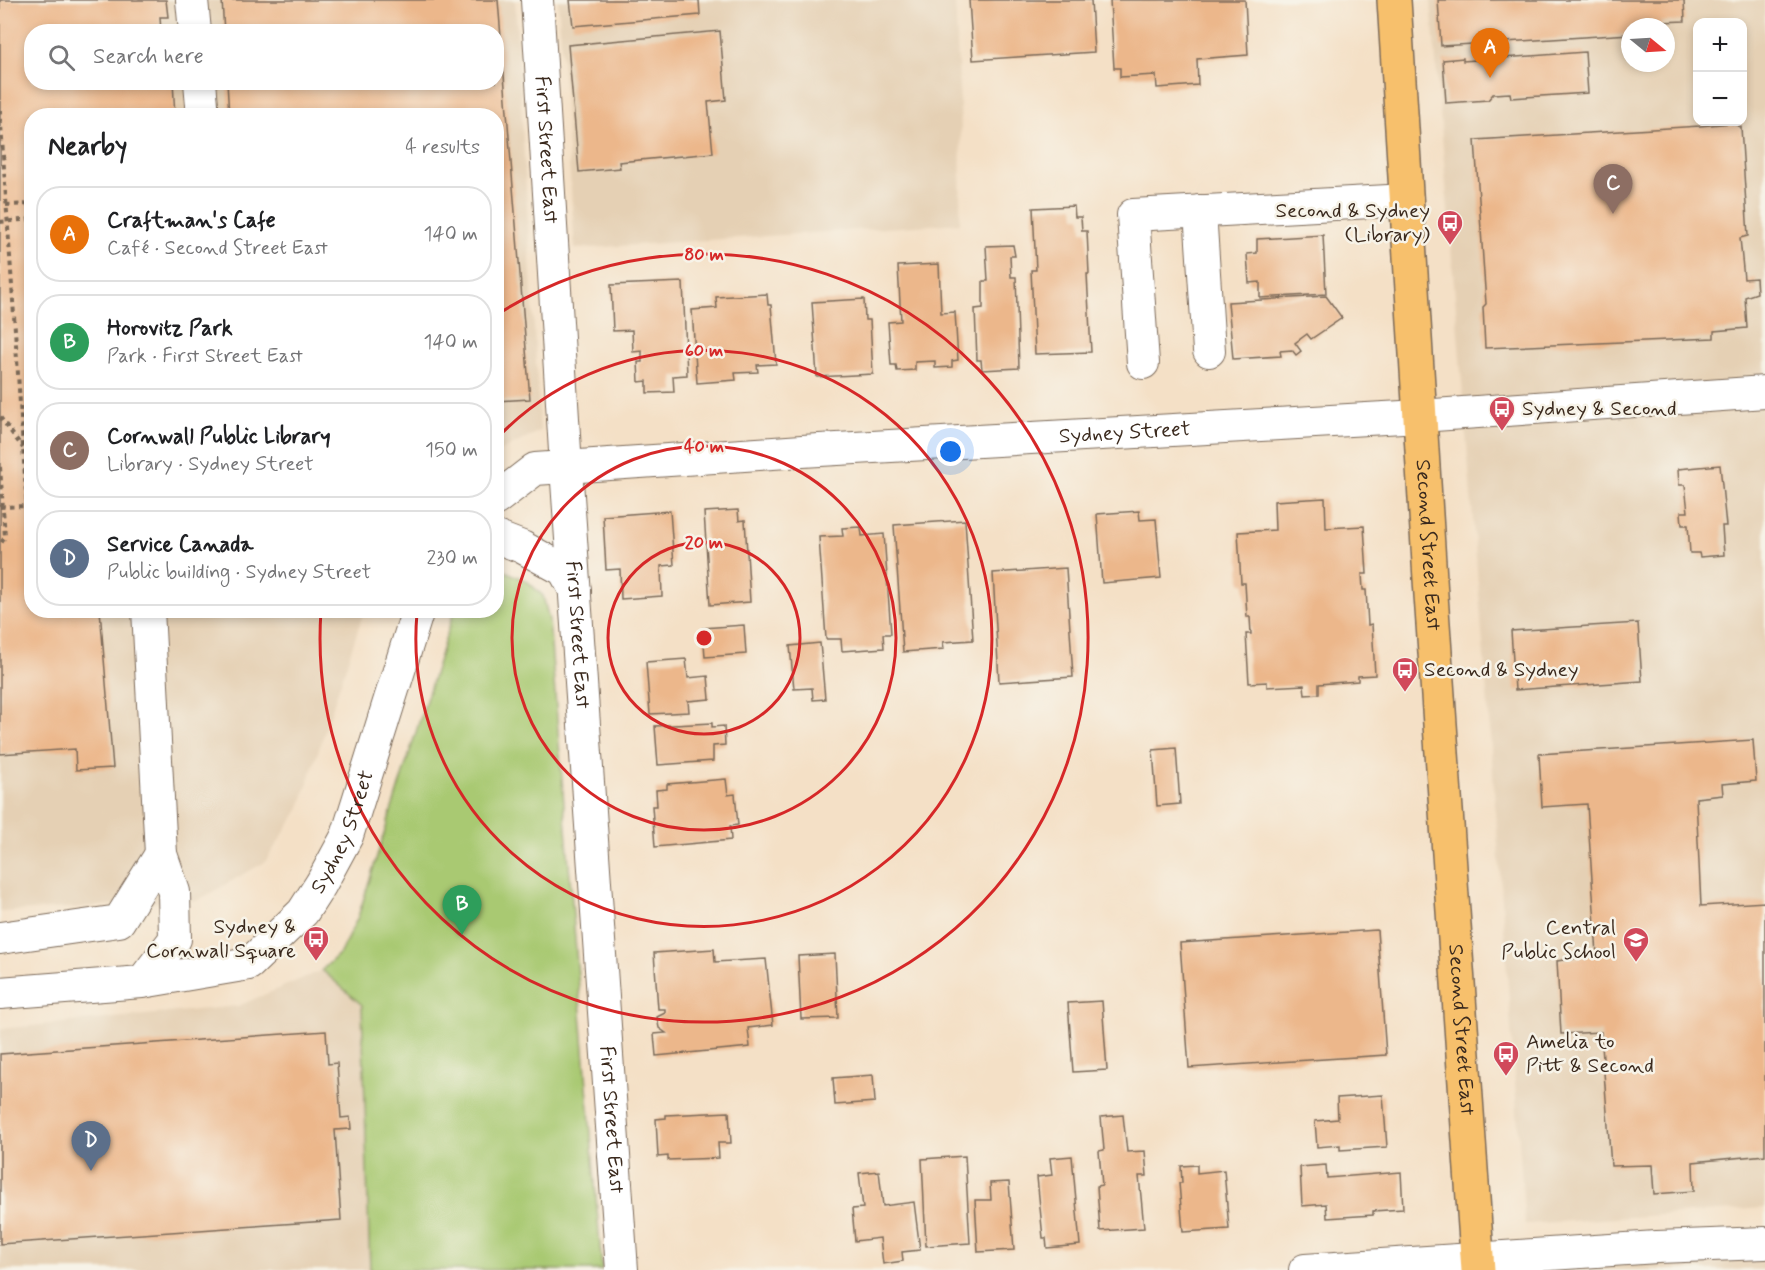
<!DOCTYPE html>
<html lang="en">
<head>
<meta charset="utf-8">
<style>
	:root { --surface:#fff; --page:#f2f2f2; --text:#202124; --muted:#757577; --line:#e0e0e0; --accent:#7c3aed }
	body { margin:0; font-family:Mynerve,sans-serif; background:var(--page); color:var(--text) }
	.controls { position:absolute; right:18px; top:18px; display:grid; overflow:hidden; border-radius:12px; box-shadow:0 3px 9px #0003 }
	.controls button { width:54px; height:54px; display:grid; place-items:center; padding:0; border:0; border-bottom:2px solid var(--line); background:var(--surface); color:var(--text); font:30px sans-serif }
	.compass { position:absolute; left:1621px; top:18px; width:54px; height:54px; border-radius:50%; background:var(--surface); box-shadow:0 3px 9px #0003; rotate:108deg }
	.you { position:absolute; left:951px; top:452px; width:21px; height:21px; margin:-15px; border:4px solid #fff; border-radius:50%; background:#1a73e8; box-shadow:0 0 0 9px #1a73e833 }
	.badge { display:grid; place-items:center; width:39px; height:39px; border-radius:50%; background:var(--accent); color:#fff; font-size:20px; font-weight:700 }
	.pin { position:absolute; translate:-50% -50px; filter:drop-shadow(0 2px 3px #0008) }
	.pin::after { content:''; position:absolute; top:32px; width:21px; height:18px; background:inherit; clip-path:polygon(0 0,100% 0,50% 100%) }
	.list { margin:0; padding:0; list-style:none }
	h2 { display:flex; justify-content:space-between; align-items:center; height:78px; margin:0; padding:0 24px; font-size:26px }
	h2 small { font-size:20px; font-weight:400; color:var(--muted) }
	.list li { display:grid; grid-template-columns:39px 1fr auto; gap:18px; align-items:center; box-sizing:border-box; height:96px; margin:0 12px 12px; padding:0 12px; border:2px solid var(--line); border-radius:24px }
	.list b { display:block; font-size:22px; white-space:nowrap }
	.list p { margin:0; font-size:20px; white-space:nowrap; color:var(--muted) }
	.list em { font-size:20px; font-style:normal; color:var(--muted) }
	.icon { flex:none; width:33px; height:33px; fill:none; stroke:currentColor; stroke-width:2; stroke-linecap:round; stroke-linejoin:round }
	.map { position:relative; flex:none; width:1765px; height:1270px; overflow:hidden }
	.search { position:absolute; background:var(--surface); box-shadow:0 3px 9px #0003; left:24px; top:24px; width:480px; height:66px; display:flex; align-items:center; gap:15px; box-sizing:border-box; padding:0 21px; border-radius:24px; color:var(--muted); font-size:22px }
	.panel { position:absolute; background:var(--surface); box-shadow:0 3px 9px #0003; left:24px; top:108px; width:480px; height:510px; border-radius:24px }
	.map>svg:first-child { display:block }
	.built { fill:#e5d0b4; fill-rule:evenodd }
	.green { fill:#a9c972; stroke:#727a48; stroke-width:1.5 }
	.building { fill:#ecb78b }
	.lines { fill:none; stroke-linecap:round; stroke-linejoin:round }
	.minor-casing { stroke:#7c6a59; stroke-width:34 }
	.major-casing { stroke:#7c6a59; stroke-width:36 }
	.path { stroke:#7c6a59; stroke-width:4; stroke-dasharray:4.5 4.5; stroke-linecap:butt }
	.minor { stroke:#fff; stroke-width:32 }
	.major { stroke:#f7c06c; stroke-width:33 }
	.ring { fill:none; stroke:#d62828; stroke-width:3 }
	.labels { text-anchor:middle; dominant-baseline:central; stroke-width:5; stroke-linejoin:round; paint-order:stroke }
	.street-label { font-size:21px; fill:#3b2a1e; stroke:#f7f3e8 }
	.poi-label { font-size:21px; fill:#3b2a1e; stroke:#f7f3e8; text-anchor:end }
	.centre { fill:#d62828; stroke:#f7f3e8; stroke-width:3 }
	.ring-label { font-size:18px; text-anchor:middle; font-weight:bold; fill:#d62828; stroke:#f7f3e8; stroke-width:5; stroke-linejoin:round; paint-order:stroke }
</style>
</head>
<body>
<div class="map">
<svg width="1765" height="1270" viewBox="0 0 1765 1270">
	<rect width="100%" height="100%" fill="#f7f3e8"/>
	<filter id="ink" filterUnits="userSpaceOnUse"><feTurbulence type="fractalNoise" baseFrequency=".0167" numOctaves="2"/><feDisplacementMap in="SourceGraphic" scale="12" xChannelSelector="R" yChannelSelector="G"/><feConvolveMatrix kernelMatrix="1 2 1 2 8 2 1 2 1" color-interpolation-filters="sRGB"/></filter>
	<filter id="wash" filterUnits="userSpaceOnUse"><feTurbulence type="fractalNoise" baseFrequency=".008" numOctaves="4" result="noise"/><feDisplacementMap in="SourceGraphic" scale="24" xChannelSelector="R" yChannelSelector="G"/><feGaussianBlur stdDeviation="1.35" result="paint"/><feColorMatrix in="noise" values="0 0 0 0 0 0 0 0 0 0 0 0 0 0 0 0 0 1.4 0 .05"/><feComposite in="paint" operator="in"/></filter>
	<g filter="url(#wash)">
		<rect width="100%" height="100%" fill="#f4e0c6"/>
		<g class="built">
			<path d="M 0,0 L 515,0 L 540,431 L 497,453 L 496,116 L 32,116 L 32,610 L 364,611 L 299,810 L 265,862 L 198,900 L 0,912 ZM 32,32 L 496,32 L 496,82 L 32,82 Z"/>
			<path d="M 558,0 L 955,0 L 961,128 L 960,223 L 575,249 Z"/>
			<path d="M 1431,0 L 1765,0 L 1765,1208 L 1525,1224 L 1489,718 ZM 1698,22 L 1742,22 L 1742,122 L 1698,122 ZM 1630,27 L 1666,27 L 1666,63 L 1630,63 Z"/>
			<path d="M 322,970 L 362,1005 L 370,1270 L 0,1270 L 0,1029 L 238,1006 Z"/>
			<path d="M 1765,1257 L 1765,1270 L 1537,1270 Z"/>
		</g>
		<path class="green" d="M 505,571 L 527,581 L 543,596 L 549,620 L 602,1270 L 370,1270 L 362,1005 L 322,970 L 340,953 L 358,917 L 454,611 L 496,610 L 497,572 Z"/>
		<g id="blocks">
			<g class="building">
				<path d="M 0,0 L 166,0 L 168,17 L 160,17 L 161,32 L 32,32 L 32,82 L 173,82 L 175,116 L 32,116 L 32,610 L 100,610 L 113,768 L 76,770 L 75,749 L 0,754 Z"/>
				<path d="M 222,0 L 498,0 L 530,399 L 496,401 L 496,116 L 229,116 L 227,82 L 496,82 L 496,32 L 224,32 Z"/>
				<path d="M 570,0 L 699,0 L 700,15 L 573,26 Z"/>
				<path d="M 969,0 L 1091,0 L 1094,52 L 973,60 Z"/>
				<path d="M 1110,0 L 1245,0 L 1248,55 L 1197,59 L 1198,85 L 1157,88 L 1156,75 L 1120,77 L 1120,68 L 1114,68 Z"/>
				<path d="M 1438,0 L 1684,0 L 1685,21 L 1661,22 L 1661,27 L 1630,27 L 1630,34 L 1441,46 Z"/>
				<path d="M 720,31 L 726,100 L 708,102 L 713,153 L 619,162 L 620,168 L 579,172 L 568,45 Z"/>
				<path d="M 1585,52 L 1588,93 L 1511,98 L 1510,93 L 1493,94 L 1488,100 L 1446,103 L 1443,60 L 1463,58 L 1463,61 Z"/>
				<path d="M 1731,123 L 1741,127 L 1748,236 L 1740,238 L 1744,279 L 1756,278 L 1757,293 L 1745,297 L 1747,328 L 1714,331 L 1714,338 L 1485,348 L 1483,307 L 1486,304 L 1475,140 L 1700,126 Z"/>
				<path d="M 1074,206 L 1075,217 L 1081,217 L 1082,231 L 1087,231 L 1089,274 L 1087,274 L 1091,352 L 1035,354 L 1031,270 L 1036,270 L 1033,208 Z"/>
				<path d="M 1323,235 L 1326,294 L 1260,298 L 1260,282 L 1249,283 L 1247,254 L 1257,253 L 1257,239 Z"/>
				<path d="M 1013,245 L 1015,256 L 1010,256 L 1011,277 L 1016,277 L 1019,368 L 982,370 L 981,360 L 977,360 L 975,309 L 983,308 L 983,281 L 988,281 L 986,246 Z"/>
				<path d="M 939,264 L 941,313 L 955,312 L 958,360 L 952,361 L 952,367 L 935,368 L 935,361 L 915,362 L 915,370 L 897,371 L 896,365 L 891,365 L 888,322 L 901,321 L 898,266 Z"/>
				<path d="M 683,282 L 687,375 L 673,376 L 674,392 L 647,393 L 647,381 L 639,382 L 638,362 L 642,362 L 642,351 L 633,352 L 632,330 L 613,331 L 611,285 Z"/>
				<path d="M 767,294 L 768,305 L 771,305 L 776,364 L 757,365 L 758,372 L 735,373 L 736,380 L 697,383 L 692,310 L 717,308 L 716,297 Z"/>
				<path d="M 1326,296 L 1342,318 L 1311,339 L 1307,334 L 1295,343 L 1301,351 L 1296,355 L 1292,350 L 1280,351 L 1281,356 L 1233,359 L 1228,302 Z"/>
				<path d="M 864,299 L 865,320 L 870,320 L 873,374 L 817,377 L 812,302 Z"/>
				<path d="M 1720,465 L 1726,526 L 1722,526 L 1724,555 L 1700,557 L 1699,553 L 1690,553 L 1688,525 L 1682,525 L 1681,512 L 1688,512 L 1685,485 L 1679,485 L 1678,469 Z"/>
				<path d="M 1325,498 L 1326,528 L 1364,526 L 1367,574 L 1362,574 L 1363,590 L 1366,590 L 1368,625 L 1372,624 L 1375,675 L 1358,676 L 1358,681 L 1319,684 L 1319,694 L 1305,695 L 1304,685 L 1267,687 L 1267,682 L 1249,683 L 1246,634 L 1251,634 L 1250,617 L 1247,617 L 1245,583 L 1241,583 L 1238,532 L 1275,530 L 1274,501 Z"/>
				<path d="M 738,510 L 739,521 L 745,520 L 750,602 L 710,605 L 704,512 Z"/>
				<path d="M 670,511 L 674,565 L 661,566 L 662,596 L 621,599 L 620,569 L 606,570 L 603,516 Z"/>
				<path d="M 1139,511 L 1140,520 L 1156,519 L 1161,578 L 1102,583 L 1097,514 Z"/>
				<path d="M 965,520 L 973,640 L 943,642 L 944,649 L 903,652 L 894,525 Z"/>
				<path d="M 861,527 L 862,536 L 884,534 L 891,634 L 883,634 L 884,648 L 842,651 L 841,639 L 826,639 L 819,537 L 843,536 L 842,528 Z"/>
				<path d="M 1066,568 L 1073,677 L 999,682 L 993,573 Z"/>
				<path d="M 1638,623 L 1642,681 L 1515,690 L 1511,631 Z"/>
				<path d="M 744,625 L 746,654 L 705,657 L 703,628 Z"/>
				<path d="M 820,643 L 825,699 L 813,700 L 812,688 L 794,689 L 790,646 Z"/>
				<path d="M 686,659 L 688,678 L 708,676 L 710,699 L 688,701 L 689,712 L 650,714 L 646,662 Z"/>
				<path d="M 712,723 L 712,727 L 724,726 L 725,745 L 713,746 L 713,761 L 658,765 L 655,726 Z"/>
				<path d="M 1753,740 L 1756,781 L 1722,784 L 1723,795 L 1696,798 L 1701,906 L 1765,902 L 1765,1155 L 1693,1162 L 1694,1191 L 1654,1194 L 1652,1165 L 1611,1166 L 1601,1032 L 1561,1034 L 1557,961 L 1597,955 L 1587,804 L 1542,807 L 1539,754 Z"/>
				<path d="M 1176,748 L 1180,804 L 1157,806 L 1153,750 Z"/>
				<path d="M 726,779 L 728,795 L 735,794 L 738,825 L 730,826 L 731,840 L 655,847 L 652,806 L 657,806 L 656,790 L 667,789 L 667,784 Z"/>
				<path d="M 1377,930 L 1386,1055 L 1189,1068 L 1180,943 Z"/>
				<path d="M 714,949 L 715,962 L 766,959 L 773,1025 L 748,1028 L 750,1047 L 656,1056 L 654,1034 L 666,1033 L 659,1028 L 657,1017 L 665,1013 L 665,1009 L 658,1009 L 654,953 Z"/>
				<path d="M 835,954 L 838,1018 L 801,1019 L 798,956 Z"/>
				<path d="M 1102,1001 L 1107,1070 L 1073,1072 L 1068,1003 Z"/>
				<path d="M 326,1031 L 328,1064 L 337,1063 L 341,1118 L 350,1117 L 351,1129 L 335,1130 L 341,1220 L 0,1244 L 0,1054 Z"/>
				<path d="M 873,1075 L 875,1102 L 835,1105 L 833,1078 Z"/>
				<path d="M 1383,1095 L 1387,1147 L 1340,1150 L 1340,1145 L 1317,1147 L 1315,1121 L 1338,1119 L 1337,1098 Z"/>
				<path d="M 729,1112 L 731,1143 L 718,1143 L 719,1158 L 668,1160 L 668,1156 L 658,1157 L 656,1119 L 666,1118 L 666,1115 Z"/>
				<path d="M 1123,1115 L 1127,1152 L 1145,1151 L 1147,1176 L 1139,1176 L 1144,1228 L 1100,1231 L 1097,1186 L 1102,1185 L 1099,1151 L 1104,1150 L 1101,1117 Z"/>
				<path d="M 965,1156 L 970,1243 L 926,1246 L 922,1159 Z"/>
				<path d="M 1072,1156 L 1080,1245 L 1047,1248 L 1046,1238 L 1043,1238 L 1037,1177 L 1052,1175 L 1050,1158 Z"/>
				<path d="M 1197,1165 L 1197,1173 L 1224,1170 L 1229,1229 L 1183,1232 L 1179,1183 L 1182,1183 L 1181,1166 Z"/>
				<path d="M 1326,1165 L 1327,1178 L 1401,1172 L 1403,1209 L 1373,1211 L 1373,1215 L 1327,1218 L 1326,1204 L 1302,1206 L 1300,1167 Z"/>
				<path d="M 879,1171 L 883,1206 L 914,1202 L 920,1250 L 902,1252 L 903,1261 L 883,1264 L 880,1238 L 855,1241 L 852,1209 L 863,1208 L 859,1173 Z"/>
				<path d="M 1009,1182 L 1014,1250 L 978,1252 L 975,1200 L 991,1200 L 990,1183 Z"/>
			</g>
		</g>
	</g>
	<g filter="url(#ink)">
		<use href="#blocks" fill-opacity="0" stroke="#7c6a59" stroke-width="1.5"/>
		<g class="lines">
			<g class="minor-casing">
				<g id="minor">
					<path d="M 192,0 L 195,32"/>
					<path id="s1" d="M 537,0 L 566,467 L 622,1270"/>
					<path d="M 200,82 L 203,116"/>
					<path d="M 1200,211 L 1209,351"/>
					<path d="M 1143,363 L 1133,215 L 1407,200"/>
					<path id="s2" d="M 496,499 L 535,469 L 802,451 L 1420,416 L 1765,392"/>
					<path d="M 496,537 L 522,547 L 564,570 L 575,590"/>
					<path d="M 0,938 L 119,921 L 161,854"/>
					<path d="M 142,982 L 175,939 L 174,892 L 161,854 L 148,610"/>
					<path id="s3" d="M 0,993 L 142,982 L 249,964 L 303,912 L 321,884 L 347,836 L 418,610"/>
					<path d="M 1305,1270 L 1657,1247 L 1765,1243"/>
				</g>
			</g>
			<g class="major-casing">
				<g id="major">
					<path id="s4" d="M 1394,0 L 1431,595 L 1478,1270"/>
				</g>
			</g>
			<g class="path">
				<path d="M 0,110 L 27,506 L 32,506"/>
				<path d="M 6,205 L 32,204"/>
				<path d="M 0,222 L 32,219"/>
				<path d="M 0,417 L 23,448"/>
				<path d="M 0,467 L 5,537 L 0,545"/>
				<path d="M 0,507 L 27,506"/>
			</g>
			<use href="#minor" class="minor"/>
			<use href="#major" class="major"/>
		</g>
	</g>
	<g class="ring">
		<circle cx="704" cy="638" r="96"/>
		<circle cx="704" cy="638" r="192"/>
		<path d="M497 438A288 288 0 1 1 417 613"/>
		<path d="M498 314A384 384 0 1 1 321 611"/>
	</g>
	<defs>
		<g id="bus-pin" transform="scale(1.35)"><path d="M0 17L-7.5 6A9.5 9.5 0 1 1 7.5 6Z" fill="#d1495b" stroke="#f7f3e8"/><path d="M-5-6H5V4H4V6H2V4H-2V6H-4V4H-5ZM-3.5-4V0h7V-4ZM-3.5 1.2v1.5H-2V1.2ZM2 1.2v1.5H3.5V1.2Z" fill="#fff"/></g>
		<g id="school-pin" transform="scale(1.35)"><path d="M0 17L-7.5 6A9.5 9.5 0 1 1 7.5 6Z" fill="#d1495b" stroke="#f7f3e8"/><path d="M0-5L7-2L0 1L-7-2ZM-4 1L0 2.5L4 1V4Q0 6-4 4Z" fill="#fff"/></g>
	</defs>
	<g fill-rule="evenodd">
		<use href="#bus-pin" x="1450" y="223"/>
		<use href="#bus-pin" x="1502" y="409"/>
		<use href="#bus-pin" x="1405" y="670"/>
		<use href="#bus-pin" x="316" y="939"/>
		<use href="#school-pin" x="1636" y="940"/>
		<use href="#bus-pin" x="1506" y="1054"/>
	</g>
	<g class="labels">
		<g class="street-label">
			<text stroke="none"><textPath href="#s1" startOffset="150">First Street East</textPath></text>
			<text stroke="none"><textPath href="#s2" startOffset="640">Sydney Street</textPath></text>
			<text stroke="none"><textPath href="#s4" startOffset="546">Second Street East</textPath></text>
			<text stroke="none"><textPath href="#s1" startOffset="636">First Street East</textPath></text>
			<text stroke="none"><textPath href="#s3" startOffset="416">Sydney Street</textPath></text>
			<text stroke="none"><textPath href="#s4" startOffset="1032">Second Street East</textPath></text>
			<text stroke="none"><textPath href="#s1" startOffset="1122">First Street East</textPath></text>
		</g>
		<g class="poi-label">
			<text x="1430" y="211">Second &amp; Sydney<tspan x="1430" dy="24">(Library)</tspan></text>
			<text x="1522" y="409" text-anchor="start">Sydney &amp; Second</text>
			<text x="1424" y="670" text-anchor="start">Second &amp; Sydney</text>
			<text x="296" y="927">Sydney &amp;<tspan x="296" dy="24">Cornwall Square</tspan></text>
			<text x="1616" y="928">Central<tspan x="1616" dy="24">Public School</tspan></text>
			<text x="1526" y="1042" text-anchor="start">Amelia to<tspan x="1526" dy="24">Pitt &amp; Second</tspan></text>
		</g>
	</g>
	<circle cx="704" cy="638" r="9" class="centre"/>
	<g class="ring-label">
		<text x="704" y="260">80 m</text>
		<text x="704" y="356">60 m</text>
		<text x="704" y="452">40 m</text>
		<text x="704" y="548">20 m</text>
	</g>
</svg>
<div class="controls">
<button>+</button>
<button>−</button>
</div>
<svg class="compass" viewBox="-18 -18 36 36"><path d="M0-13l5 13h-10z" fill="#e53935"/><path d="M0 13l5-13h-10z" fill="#757577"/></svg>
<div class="you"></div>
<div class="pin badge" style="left:1490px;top:78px;background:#e8710a">A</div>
<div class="pin badge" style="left:462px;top:935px;background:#2e9e5b">B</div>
<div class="pin badge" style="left:1613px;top:214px;background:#8d6e63">C</div>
<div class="pin badge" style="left:91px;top:1171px;background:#5c6f8a">D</div>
<div class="search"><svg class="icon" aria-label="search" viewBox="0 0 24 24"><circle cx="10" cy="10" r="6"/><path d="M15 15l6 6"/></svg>Search here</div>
<section class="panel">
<h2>Nearby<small>4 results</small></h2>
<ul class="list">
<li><span class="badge" style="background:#e8710a">A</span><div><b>Craftman's Cafe</b><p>Café · Second Street East</p></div><em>140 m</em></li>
<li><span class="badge" style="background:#2e9e5b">B</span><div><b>Horovitz Park</b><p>Park · First Street East</p></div><em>140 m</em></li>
<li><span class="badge" style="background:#8d6e63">C</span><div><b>Cornwall Public Library</b><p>Library · Sydney Street</p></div><em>150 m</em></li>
<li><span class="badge" style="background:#5c6f8a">D</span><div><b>Service Canada</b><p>Public building · Sydney Street</p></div><em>230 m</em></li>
</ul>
</section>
</div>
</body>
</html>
